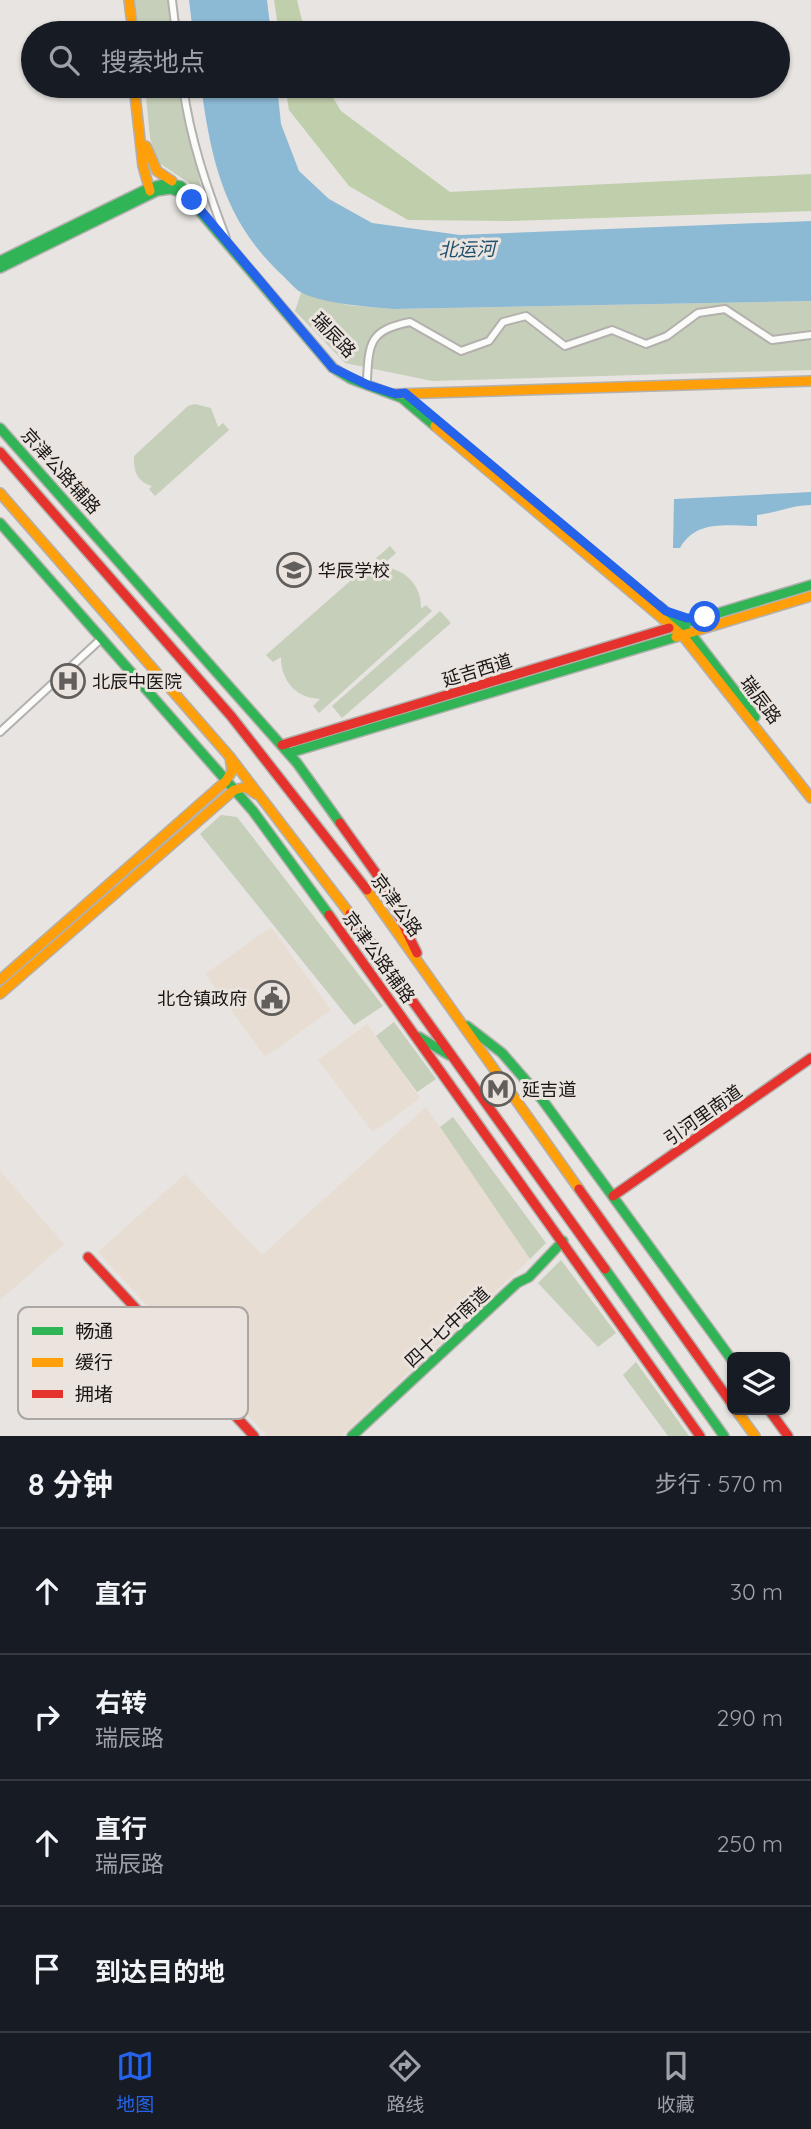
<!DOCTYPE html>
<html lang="zh">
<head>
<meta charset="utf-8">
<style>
	:root { --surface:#171b24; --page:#20242c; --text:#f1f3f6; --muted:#9ea1a6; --line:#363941; --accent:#2563eb }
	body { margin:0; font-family:Quicksand,"Noto Sans SC",sans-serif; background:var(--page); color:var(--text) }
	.controls { position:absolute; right:21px; bottom:21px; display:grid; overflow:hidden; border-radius:10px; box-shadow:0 2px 5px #0004 }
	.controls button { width:63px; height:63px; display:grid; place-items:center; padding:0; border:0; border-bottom:2px solid var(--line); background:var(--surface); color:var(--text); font:35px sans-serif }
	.stop { position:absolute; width:21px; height:21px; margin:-16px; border:5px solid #2563eb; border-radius:50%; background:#fff }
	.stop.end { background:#2563eb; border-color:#fff; box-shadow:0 2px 7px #0008 }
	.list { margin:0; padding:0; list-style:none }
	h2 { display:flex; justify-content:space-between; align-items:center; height:91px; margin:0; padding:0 28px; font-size:30px }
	h2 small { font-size:23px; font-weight:400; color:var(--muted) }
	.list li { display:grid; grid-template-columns:46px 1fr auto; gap:21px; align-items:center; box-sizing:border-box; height:126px; padding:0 28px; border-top:2px solid var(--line) }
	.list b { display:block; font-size:26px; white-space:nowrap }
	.list p { margin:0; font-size:23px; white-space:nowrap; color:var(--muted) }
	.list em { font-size:23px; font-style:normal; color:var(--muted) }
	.icon { flex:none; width:38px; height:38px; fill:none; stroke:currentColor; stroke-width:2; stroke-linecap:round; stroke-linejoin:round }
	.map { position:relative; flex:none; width:811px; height:1436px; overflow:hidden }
	.search { position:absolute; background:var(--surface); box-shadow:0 2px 5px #0004; left:21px; right:21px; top:21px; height:77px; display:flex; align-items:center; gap:18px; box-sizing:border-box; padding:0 24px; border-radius:38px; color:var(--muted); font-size:26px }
	.sheet { height:595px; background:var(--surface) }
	nav { display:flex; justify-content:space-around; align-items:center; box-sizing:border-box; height:98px; border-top:2px solid var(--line); background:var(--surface); font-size:19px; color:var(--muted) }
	nav a { display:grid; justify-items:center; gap:4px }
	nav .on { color:var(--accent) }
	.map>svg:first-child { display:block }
	.commercial { fill:#e8ddd2 }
	.green { fill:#c6cfb9 }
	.forest { fill:#bfceab }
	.water { fill:#8cb9d4 }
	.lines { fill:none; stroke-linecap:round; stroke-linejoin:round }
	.street-casing { stroke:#b3b0ae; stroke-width:10 }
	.fast-casing { stroke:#b3b0ae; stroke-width:12 }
	.slow-casing { stroke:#b3b0ae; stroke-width:12 }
	.jam-casing { stroke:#b3b0ae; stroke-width:12 }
	.street { stroke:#fbfbfa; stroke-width:6 }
	.fast { stroke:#30b455; stroke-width:9 }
	.slow { stroke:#ff9f0a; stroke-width:9 }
	.jam { stroke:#e5322d; stroke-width:9 }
	.route { stroke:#2563eb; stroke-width:9 }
	.labels { text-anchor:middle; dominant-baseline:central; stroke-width:6; stroke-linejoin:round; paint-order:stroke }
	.street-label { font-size:18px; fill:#191615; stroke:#eae3de }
	.poi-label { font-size:18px; fill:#191615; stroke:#eae3de; text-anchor:start }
	.water-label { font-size:19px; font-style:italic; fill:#1d506c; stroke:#eae3de }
	.key { fill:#eae3de; stroke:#aba6a2; stroke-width:2 }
	.key-label { font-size:19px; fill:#191615 }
</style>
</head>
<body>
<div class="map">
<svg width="811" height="1436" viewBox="0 0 811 1436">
	<rect width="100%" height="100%" fill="#e7e4e1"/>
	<g class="commercial">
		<path d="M 271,927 L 331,1010 L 265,1057 L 205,974 Z"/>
		<path d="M 367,1024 L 420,1098 L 373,1132 L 318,1060 Z"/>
		<path d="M 426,1107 L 530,1259 L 341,1436 L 267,1436 L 98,1252 L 185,1174 L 262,1255 Z"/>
		<path d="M 0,1171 L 64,1244 L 0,1300 Z"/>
	</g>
	<g class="green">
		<path d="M 135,0 L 170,0 L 174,33 L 139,33 Z"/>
		<path d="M 145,86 L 181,86 L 202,192 L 158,162 L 150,138 Z"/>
		<path d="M 301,293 L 347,305 L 393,309 L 811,301 L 811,370 L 432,381 L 345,363 L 295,311 Z"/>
		<path d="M 195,404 L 211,408 L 218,427 L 223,423 L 229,430 L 155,496 L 149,489 L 152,486 C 136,481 134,471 134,456 L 188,406 Z"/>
		<path d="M 390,546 L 396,553 L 381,566 C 404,569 422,584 421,609 L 426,605 L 432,611 L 319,713 L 313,706 L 320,699 C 295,698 281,680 281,657 L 273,662 L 266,655 Z"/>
		<path d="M 440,611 L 451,623 L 342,718 L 332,706 Z"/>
		<path d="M 221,815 L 237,817 L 383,1006 L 354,1025 L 200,834 Z"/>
		<path d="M 394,1022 L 436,1079 L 417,1092 L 376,1036 Z"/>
		<path d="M 453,1117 L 546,1243 L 530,1259 L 440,1127 Z"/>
		<path d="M 561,1260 L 616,1333 L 598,1347 L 538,1283 Z"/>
		<path d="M 636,1362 L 689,1436 L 668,1436 L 623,1375 Z"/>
	</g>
	<g class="forest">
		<path d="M 274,0 L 297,0 L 305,33 L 279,33 Z"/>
		<path d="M 285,86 L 326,86 L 341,111 L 450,192 L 811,174 L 811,211 L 510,221 L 408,220 L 349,186 L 289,110 Z"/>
	</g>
	<g class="water">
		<path d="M 189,0 L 267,0 L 271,33 L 193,33 Z"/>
		<path d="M 201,86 L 277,86 L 281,124 L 299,171 L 329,199 L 372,223 L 460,235 L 811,221 L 811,301 L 393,309 C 363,306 332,305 304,294 C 295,290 287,279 280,273 C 224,220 211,159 201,86 Z"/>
		<path d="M 811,492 L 811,505 C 792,505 776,513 757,515 L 757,526 C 728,526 696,519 680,548 L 673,548 L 674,499 Z"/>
	</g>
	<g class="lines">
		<g class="street-casing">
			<g id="street">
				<path d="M 172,0 L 176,33"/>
				<path d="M 183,86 C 190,139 207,188 226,238"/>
				<path d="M 367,379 C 369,342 370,330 410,322 L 461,351 L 489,341 L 503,322 L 526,316 L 565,346 L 612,330 L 646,344 L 667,336 L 698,313 L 725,309 L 772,340 L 811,335"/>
				<path d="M 0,732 L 101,639"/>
			</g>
		</g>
		<g class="fast-casing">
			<g id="fast">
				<path d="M 0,261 L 149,188 L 167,183 L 181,186"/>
				<path d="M 0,268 L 157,191 L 171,189 L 185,194 L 333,368 L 351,379 L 402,398 L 435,426"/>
				<path d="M 0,428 L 297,763 L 340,823"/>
				<path d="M 0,523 L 253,811 L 329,915"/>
				<path d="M 659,606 L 691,634 L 755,717"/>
				<path d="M 669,628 L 811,585"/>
				<path d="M 289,753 L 676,637"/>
				<path d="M 467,1026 L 502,1053 L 541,1098 L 732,1360"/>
				<path d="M 419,1037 L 449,1055"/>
				<path d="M 605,1269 L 724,1436"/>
				<path d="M 352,1436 L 517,1283 L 529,1277 L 563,1241"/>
			</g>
		</g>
		<g class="slow-casing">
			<g id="slow">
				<path d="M 129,0 L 133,33"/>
				<path d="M 134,86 L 143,166 L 150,191"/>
				<path d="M 146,146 L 157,171 L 172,181"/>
				<path d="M 396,394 L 811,381"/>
				<path d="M 435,426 L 683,636 L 811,798"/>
				<path d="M 0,493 L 230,757 L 350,914"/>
				<path d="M 676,637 L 811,596"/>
				<path d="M 367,890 L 579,1189"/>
				<path d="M 0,980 L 226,781 L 232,771 L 230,757"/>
				<path d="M 0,994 L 234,790 L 246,787 L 256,794"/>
				<path d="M 736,1410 L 755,1436"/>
			</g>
		</g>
		<g class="jam-casing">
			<g id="jam">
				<path d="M 0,452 L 231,716 L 367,890"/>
				<path d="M 282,745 L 669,628"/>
				<path d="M 340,823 L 383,883 L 417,953"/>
				<path d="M 350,914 L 605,1269"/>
				<path d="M 329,915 L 700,1436"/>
				<path d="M 579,1189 L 732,1404"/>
				<path d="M 613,1196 L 811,1058"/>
				<path d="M 88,1257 L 254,1436"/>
				<path d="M 769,1410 L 788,1436"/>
			</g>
		</g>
		<use href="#street" class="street"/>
		<use href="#fast" class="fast"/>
		<use href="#slow" class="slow"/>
		<use href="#jam" class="jam"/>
	</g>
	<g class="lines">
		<path class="route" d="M 192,200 L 333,368 L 368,385 L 396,394 L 405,393 L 666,611 L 687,618 L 705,617"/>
	</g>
	<defs>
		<g id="school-ring" transform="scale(1.75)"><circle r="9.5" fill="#eae3de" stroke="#615e5c" stroke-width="1.5"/><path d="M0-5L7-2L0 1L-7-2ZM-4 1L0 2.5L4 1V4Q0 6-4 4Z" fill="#615e5c"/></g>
		<g id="hospital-ring" transform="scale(1.75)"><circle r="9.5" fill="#eae3de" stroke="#615e5c" stroke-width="1.5"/><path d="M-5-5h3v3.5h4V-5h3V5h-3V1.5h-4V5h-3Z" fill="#615e5c"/></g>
		<g id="civic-ring" transform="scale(1.75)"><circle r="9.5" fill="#eae3de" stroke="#615e5c" stroke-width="1.5"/><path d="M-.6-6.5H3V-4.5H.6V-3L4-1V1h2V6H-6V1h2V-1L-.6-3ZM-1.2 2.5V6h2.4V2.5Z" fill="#615e5c"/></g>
		<g id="metro-ring" transform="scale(1.75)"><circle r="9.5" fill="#eae3de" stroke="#615e5c" stroke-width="1.5"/><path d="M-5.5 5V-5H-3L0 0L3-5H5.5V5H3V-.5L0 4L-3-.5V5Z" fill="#615e5c"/></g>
	</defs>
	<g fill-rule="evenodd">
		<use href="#school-ring" x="294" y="570"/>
		<use href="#hospital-ring" x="68" y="681"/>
		<use href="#civic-ring" x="272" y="998"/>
		<use href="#metro-ring" x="498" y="1089"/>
	</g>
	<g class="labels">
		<g class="street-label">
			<text transform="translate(334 335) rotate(46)">瑞辰路</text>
			<text transform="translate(61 471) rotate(48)">京津公路辅路</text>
			<text transform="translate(477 670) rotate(-17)">延吉西道</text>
			<text transform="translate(761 700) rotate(53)">瑞辰路</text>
			<text transform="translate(397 905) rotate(54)">京津公路</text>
			<text transform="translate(379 957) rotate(54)">京津公路辅路</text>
			<text transform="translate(703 1115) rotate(-35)">引河里南道</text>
			<text transform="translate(447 1327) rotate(-43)">四十七中南道</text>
		</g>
		<g class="poi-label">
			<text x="318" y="570">华辰学校</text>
			<text x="92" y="681">北辰中医院</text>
			<text x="247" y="998" text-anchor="end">北仓镇政府</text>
			<text x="522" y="1089">延吉道</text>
		</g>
		<g class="water-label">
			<text transform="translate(467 249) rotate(-1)">北运河</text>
		</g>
	</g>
	<rect x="18" y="1307" width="230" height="112" rx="10" class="key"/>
	<rect x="32" y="1327" width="31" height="8" fill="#30b455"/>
	<rect x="32" y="1358" width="31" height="9" fill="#ff9f0a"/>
	<rect x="32" y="1390" width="31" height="8" fill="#e5322d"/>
	<g class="key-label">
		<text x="75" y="1338">畅通</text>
		<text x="75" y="1369">缓行</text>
		<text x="75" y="1401">拥堵</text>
	</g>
</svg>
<div class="controls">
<button><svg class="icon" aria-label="layers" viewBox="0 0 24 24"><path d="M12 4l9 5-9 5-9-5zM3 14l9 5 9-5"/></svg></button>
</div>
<div class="stop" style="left:705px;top:617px"></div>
<div class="stop end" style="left:192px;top:200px"></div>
<div class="search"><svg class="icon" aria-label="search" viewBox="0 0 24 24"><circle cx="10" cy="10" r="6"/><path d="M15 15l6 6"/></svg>搜索地点</div>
</div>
<section class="sheet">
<h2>8 分钟<small>步行 · 570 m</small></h2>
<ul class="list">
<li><svg class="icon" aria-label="ahead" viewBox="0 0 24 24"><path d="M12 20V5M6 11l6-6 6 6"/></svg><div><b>直行</b></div><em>30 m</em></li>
<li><svg class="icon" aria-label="right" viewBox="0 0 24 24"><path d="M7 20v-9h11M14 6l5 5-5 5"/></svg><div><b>右转</b><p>瑞辰路</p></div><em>290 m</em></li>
<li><svg class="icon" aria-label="ahead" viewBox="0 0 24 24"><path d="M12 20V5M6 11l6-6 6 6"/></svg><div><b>直行</b><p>瑞辰路</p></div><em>250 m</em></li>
<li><svg class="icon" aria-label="arrive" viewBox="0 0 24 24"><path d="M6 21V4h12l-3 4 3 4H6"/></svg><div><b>到达目的地</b></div></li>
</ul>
</section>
<nav>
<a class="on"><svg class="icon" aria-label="map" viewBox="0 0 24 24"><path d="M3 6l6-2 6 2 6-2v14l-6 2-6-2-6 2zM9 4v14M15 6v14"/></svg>地图</a>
<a><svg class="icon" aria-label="directions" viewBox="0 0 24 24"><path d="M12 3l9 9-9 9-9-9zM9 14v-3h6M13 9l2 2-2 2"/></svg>路线</a>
<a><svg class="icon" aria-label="saved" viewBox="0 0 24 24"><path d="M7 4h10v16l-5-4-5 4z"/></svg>收藏</a>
</nav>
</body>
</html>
